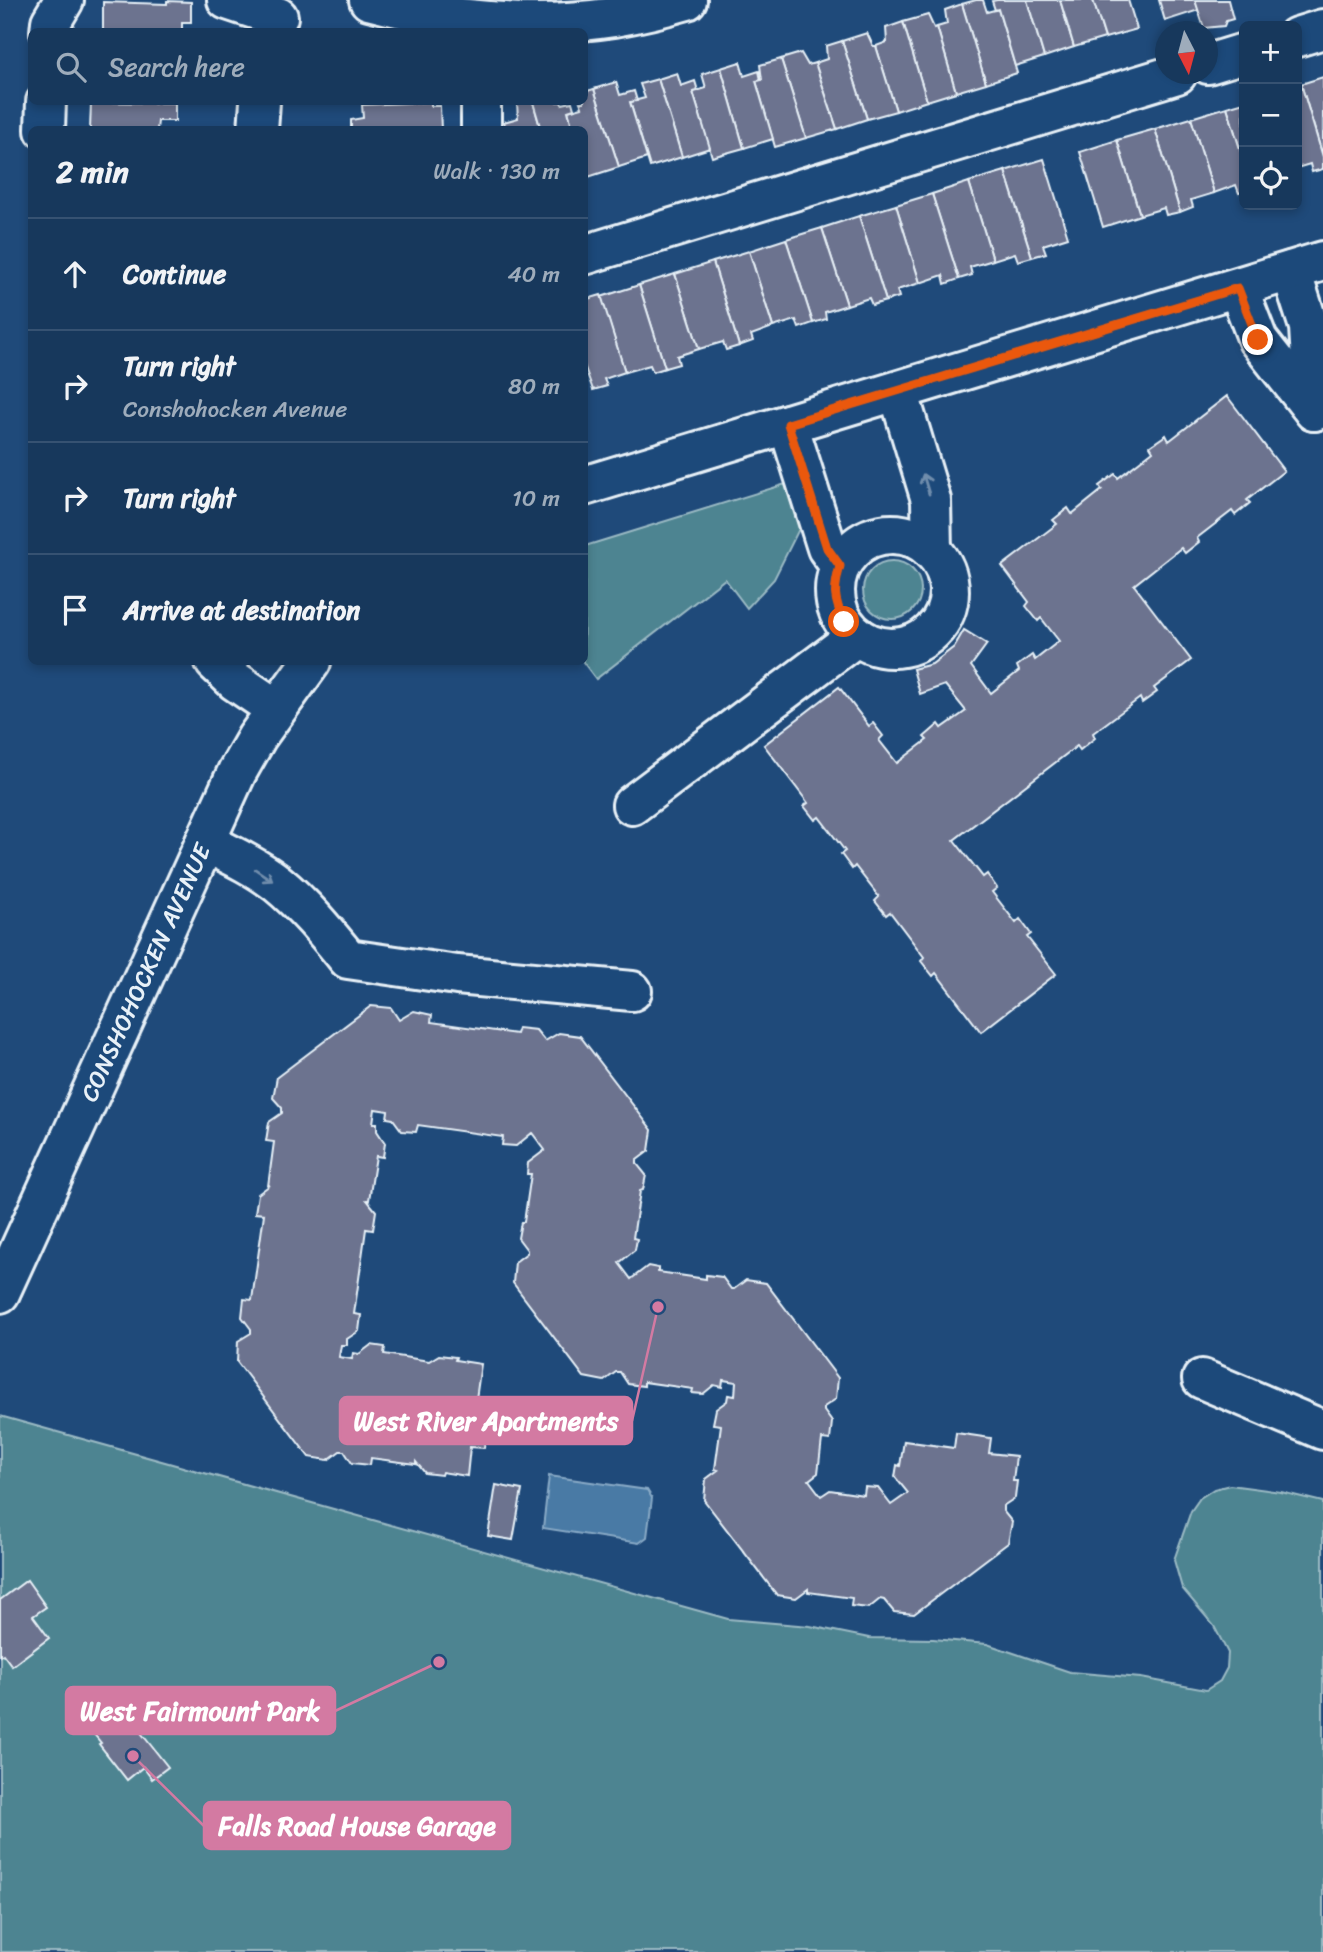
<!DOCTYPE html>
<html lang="en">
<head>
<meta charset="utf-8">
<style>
	:root { --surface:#17385c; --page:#244365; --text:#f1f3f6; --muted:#9eacbb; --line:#365272 }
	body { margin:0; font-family:Sriracha,sans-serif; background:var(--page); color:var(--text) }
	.controls { position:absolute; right:21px; top:21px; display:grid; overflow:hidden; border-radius:10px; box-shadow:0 4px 10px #0003 }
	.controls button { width:63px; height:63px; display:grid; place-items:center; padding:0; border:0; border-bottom:2px solid var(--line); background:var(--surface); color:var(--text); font:35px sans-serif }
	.compass { position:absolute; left:1155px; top:21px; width:63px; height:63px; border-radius:50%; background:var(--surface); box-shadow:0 4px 10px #0003; rotate:174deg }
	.stop { position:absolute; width:21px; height:21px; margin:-16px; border:5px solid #ea580c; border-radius:50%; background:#fff }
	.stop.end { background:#ea580c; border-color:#fff; box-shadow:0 2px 7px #0008 }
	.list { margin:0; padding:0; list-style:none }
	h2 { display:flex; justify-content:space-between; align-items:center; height:91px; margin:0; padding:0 28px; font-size:30px }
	h2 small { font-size:23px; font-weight:400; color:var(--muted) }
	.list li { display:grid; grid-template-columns:46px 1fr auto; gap:21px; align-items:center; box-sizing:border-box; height:112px; padding:0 28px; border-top:2px solid var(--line) }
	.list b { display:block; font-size:26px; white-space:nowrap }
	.list p { margin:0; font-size:23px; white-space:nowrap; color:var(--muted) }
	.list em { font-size:23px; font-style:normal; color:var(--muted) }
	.icon { flex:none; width:38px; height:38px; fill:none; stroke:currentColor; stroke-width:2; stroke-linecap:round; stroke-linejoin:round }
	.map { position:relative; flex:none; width:1323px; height:1952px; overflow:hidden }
	.search { position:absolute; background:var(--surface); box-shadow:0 4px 10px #0003; left:28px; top:28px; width:560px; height:77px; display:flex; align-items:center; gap:18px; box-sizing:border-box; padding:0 24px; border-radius:10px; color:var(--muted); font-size:26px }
	.panel { position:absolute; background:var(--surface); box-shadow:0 4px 10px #0003; left:28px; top:126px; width:560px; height:539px; border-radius:10px }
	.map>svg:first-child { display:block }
	.green { fill:#4e8491; stroke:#9bbac4; stroke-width:2 }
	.water { fill:#497aa5; stroke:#89aac6; stroke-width:2 }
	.building { fill:#6c738f; stroke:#e8f1f8; stroke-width:2 }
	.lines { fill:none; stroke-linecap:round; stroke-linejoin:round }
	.minor-casing { stroke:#e8f1f8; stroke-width:44 }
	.minor { stroke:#1f4a7a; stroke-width:38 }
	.oneway { stroke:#6f8dac }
	.route { stroke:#ea580c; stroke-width:9 }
	.labels { text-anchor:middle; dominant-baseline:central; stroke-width:7; stroke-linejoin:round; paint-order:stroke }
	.street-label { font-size:24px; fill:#e8f1f8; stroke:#1f4a7a }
	.leader { fill:none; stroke:#d37aa2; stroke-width:2.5 }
	.callout-dot { fill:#d37aa2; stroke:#1f4a7a; stroke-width:2.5 }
	.callout { fill:#d37aa2; stroke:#d37aa2; stroke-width:2.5 }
	.callout-label { font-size:26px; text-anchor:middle; font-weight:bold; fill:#fff }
</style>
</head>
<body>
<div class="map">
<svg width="1323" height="1952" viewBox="0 0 1323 1952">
	<rect width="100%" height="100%" fill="#1f4a7a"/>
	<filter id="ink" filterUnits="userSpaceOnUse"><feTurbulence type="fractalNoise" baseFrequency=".0143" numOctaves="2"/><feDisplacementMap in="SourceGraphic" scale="14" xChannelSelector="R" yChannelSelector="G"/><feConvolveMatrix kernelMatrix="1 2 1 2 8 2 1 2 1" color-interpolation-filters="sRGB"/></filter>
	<g filter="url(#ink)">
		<g class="green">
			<path d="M 789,483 L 800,527 L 774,579 L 747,608 L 725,579 L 596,679 L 583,662 L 585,546 Z"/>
			<circle cx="892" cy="590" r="29"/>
			<path d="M 0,1416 L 728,1619 L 810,1626 L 869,1638 L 933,1639 L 987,1644 L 1070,1672 L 1141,1678 L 1206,1690 L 1220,1681 L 1227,1668 L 1228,1653 L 1214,1626 L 1182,1588 L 1174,1560 L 1191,1511 L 1200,1498 L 1214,1489 L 1230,1485 L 1281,1492 L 1323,1502 L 1323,1952 L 0,1952 Z"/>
		</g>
		<path class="water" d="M 549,1476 L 647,1490 L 652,1498 L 647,1537 L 639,1543 L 543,1528 Z"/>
		<g class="building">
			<path d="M 976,0 L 983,0 L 987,12 L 998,9 L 1017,73 L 986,83 L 962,4 Z"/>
			<path d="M 997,0 L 1027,0 L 1044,57 L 1015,66 L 998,9 L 995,10 L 992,1 Z"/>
			<path d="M 1027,0 L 1060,0 L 1074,47 L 1044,57 Z"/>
			<path d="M 1060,0 L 1093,0 L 1105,38 L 1074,47 Z"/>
			<path d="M 1093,0 L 1128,0 L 1137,29 L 1105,38 Z"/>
			<path d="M 1159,0 L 1195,0 L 1199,10 L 1165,21 Z"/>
			<path d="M 1195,0 L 1228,0 L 1233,19 L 1226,21 L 1224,26 L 1204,28 Z"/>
			<path d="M 167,1 L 191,2 L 191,22 L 182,22 L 182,32 L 103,32 L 103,2 L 167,4 Z"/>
			<path d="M 962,4 L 986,83 L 956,92 L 937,27 L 947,24 L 945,10 Z"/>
			<path d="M 928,15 L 934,28 L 937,27 L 956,92 L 927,101 L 903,22 Z"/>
			<path d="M 903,22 L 927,101 L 896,111 L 876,46 L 887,42 L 886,28 Z"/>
			<path d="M 867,33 L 873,46 L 876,46 L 896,111 L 867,119 L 842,41 Z"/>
			<path d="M 842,41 L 867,119 L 837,129 L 815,63 L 827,59 L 826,46 Z"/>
			<path d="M 801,53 L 808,65 L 815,63 L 837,129 L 806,138 L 781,59 Z"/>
			<path d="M 781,59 L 806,138 L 775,147 L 756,81 L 762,80 L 760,65 Z"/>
			<path d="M 740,62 L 744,76 L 759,71 L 761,80 L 756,81 L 773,139 L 744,148 L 721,68 Z"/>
			<path d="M 721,68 L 744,148 L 712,157 L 693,92 L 706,88 L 702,74 Z"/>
			<path d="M 677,73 L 681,86 L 695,81 L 698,91 L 693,92 L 710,148 L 682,157 L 658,79 Z"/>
			<path d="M 1323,77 L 1323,157 L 1301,84 Z"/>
			<path d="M 658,79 L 682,157 L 650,167 L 630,102 L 645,98 L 640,84 Z"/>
			<path d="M 616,82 L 620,95 L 634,91 L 637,101 L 630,102 L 647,158 L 619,167 L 594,89 Z"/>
			<path d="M 1301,84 L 1323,157 L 1323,169 L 1312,172 L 1310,164 L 1297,168 L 1297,86 Z"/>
			<path d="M 594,89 L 619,167 L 588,177 L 584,166 L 584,130 L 573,130 L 568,111 L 582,107 L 580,102 L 584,102 L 584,92 Z"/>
			<path d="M 91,102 L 175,103 L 175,121 L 158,121 L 157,130 L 90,130 Z"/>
			<path d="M 431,102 L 431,106 L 440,106 L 441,130 L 351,130 L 351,120 L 363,118 L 362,105 Z"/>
			<path d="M 523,102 L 533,102 L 541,130 L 506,130 L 504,122 L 518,118 L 517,103 Z"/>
			<path d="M 533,102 L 561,102 L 562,104 L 572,102 L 574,109 L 568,111 L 573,130 L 541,130 Z"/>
			<path d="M 1244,102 L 1244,162 L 1227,107 Z"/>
			<path d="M 1227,107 L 1244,162 L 1244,192 L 1239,193 L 1236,185 L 1214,193 L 1191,118 Z"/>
			<path d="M 1191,118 L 1214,193 L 1191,200 L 1193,207 L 1180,212 L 1155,129 Z"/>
			<path d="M 1155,129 L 1180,212 L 1166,215 L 1164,208 L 1140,215 L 1117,140 Z"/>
			<path d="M 1117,140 L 1140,215 L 1103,227 L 1080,152 Z"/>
			<path d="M 1044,159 L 1068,237 L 1043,245 L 1046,253 L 1032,257 L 1005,171 Z"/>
			<path d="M 1005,171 L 1032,257 L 1018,261 L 1015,253 L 993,260 L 969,182 Z"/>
			<path d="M 969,182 L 993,260 L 970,267 L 972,275 L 959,279 L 932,194 Z"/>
			<path d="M 932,194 L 959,279 L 945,284 L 943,275 L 920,283 L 896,205 Z"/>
			<path d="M 896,205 L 920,283 L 897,290 L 899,297 L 886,301 L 859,216 Z"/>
			<path d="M 859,216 L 886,301 L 872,305 L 869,298 L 847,305 L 822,228 Z"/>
			<path d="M 822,228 L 847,305 L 825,312 L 826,319 L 813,323 L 786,239 Z"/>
			<path d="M 786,239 L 813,323 L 799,328 L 796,320 L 773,327 L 749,251 Z"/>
			<path d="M 749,251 L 773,327 L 751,335 L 753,341 L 739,346 L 713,262 Z"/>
			<path d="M 713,262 L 739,346 L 726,350 L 723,342 L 699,349 L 675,274 Z"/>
			<path d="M 675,274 L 699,349 L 677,356 L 679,364 L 665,368 L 639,285 Z"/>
			<path d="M 639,285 L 665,368 L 653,372 L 650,365 L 625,372 L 601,297 Z"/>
			<path d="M 601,295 L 625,372 L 604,379 L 607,386 L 593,390 L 584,365 L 584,300 Z"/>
			<path d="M 1227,396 L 1284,471 L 1247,500 L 1250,503 L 1235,515 L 1232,511 L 1197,538 L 1199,542 L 1185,553 L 1181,548 L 1134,585 L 1191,660 L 1154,688 L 1157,692 L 1142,703 L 1140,698 L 1093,733 L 1095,738 L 1080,750 L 1077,746 L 954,840 L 983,877 L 987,874 L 997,888 L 992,892 L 1016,923 L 1020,919 L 1031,934 L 1027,937 L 1056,974 L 981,1032 L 936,973 L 933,976 L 921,961 L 924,957 L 890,912 L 886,915 L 875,901 L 879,897 L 855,866 L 852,869 L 841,854 L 845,851 L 819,817 L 815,820 L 804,806 L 808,803 L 764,745 L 839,687 L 869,726 L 873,723 L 883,736 L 879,740 L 897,763 L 927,740 L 924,737 L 939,724 L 942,728 L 966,711 L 945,685 L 920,694 L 913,669 L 932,664 L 954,647 L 964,630 L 987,644 L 971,666 L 991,693 L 1019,671 L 1017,666 L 1032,655 L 1035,660 L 1059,641 L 1041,618 L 1038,621 L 1026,606 L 1029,602 L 1002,566 L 1057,524 L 1053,520 L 1068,508 L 1072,514 L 1102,490 L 1099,486 L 1115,474 L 1118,478 L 1153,451 L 1150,446 L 1166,435 L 1169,441 Z"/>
			<path d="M 371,1006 L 391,1008 L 399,1020 L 414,1011 L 432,1015 L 431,1022 L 516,1034 L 518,1028 L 536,1030 L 545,1041 L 559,1033 L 580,1036 L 652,1130 L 649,1151 L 637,1160 L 637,1164 L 646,1175 L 643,1190 L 640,1191 L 633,1238 L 637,1239 L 635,1250 L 619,1263 L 631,1279 L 648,1266 L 658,1268 L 658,1272 L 706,1279 L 706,1275 L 722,1277 L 731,1289 L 734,1289 L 746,1280 L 766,1283 L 838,1378 L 836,1399 L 824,1407 L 824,1411 L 832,1422 L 830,1440 L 822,1439 L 818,1473 L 809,1480 L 821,1496 L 830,1490 L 864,1495 L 865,1487 L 878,1488 L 891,1505 L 908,1493 L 895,1477 L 897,1465 L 900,1466 L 904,1441 L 954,1448 L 956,1433 L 991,1438 L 989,1453 L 1016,1456 L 1013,1481 L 1017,1481 L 1015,1498 L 1003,1506 L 1003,1511 L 1012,1522 L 1008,1543 L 914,1614 L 894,1612 L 884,1600 L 880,1599 L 869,1608 L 851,1606 L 852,1598 L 808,1592 L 808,1589 L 796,1598 L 777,1595 L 704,1500 L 706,1479 L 718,1470 L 715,1469 L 721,1425 L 713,1424 L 716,1409 L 727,1401 L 728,1395 L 735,1396 L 736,1382 L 723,1380 L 722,1387 L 714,1385 L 703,1394 L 692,1393 L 693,1389 L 644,1382 L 644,1386 L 628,1384 L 620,1372 L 616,1372 L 604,1381 L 584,1377 L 513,1283 L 515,1262 L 527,1253 L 527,1250 L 518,1238 L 521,1222 L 524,1222 L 531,1174 L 527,1174 L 528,1163 L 545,1150 L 532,1133 L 516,1146 L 502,1145 L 503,1137 L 418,1125 L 416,1132 L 402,1131 L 393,1119 L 387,1118 L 388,1111 L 375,1109 L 373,1123 L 377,1123 L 377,1131 L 385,1143 L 383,1157 L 376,1156 L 369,1200 L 367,1200 L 376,1211 L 373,1230 L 366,1229 L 354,1314 L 361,1315 L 359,1331 L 347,1339 L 347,1345 L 341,1345 L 339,1357 L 352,1359 L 353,1353 L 359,1354 L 371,1345 L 385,1347 L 384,1354 L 429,1361 L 439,1355 L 456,1357 L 455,1360 L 481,1364 L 474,1413 L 488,1416 L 484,1448 L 470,1447 L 467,1476 L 442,1472 L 441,1475 L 425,1473 L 416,1462 L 416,1464 L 371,1458 L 370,1465 L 352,1463 L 344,1451 L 340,1451 L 328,1460 L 309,1457 L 237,1362 L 238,1341 L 251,1333 L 251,1329 L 242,1317 L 244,1299 L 252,1300 L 264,1214 L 255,1213 L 258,1194 L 270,1185 L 268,1186 L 274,1142 L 266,1141 L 269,1122 L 282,1113 L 282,1108 L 273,1098 L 277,1077 Z"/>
			<path d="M 496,1485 L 522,1490 L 513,1540 L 488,1536 Z"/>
			<path d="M 27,1580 L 46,1607 L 33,1616 L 49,1638 L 12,1666 L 3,1654 L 0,1656 L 0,1600 Z"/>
			<path d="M 123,1710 L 168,1767 L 152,1779 L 143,1767 L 127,1780 L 99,1744 L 101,1743 L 93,1733 Z"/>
		</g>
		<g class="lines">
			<g class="minor-casing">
				<g id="minor">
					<path d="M 227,0 L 278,17"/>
					<path d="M 369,0 C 449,21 531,30 614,17 C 638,13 663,7 687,0"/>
					<path d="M 50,32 L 51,22 L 64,0"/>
					<path d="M 1297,37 L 1323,29"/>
					<path d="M 1208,64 L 1244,53"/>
					<path d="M 45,130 L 46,102"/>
					<path d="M 258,130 L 260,102"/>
					<path d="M 481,130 L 481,102"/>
					<path d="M 584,255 L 1177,74"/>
					<path d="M 1291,271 L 1309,327 L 1314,411"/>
					<path d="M 1238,288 L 1258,340 L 1314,411"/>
					<path d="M 898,391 L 931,500 L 932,551"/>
					<path d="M 788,424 L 827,548 L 840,566"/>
					<path d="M 584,486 L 1323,261"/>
					<circle cx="892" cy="591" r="57"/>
					<path d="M 215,662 L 235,681 L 276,709"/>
					<path d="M 632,805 L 857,636"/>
					<path d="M 205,842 C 229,854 255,866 277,883 C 304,905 326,932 348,959 L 457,975 L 632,991"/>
					<path id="s1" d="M 0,1293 L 237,772 L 257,737 L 311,662"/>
					<path d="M 1202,1379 L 1323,1430"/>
				</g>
			</g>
			<use href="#minor" class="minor"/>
		</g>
		<defs><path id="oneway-shaft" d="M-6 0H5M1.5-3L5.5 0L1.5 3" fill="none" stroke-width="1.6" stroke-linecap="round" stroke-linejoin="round" transform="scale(1.75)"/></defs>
		<g class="oneway">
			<use href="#oneway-shaft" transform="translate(926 484) rotate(-107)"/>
			<use href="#oneway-shaft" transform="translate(264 875) rotate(34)"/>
		</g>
	</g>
	<g class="lines" filter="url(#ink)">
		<path class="route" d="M 844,622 C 834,599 833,591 840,566 L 827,548 L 788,424 L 1238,288 L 1258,340"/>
	</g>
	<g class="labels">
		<g class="street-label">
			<text stroke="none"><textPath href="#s1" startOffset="352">CONSHOHOCKEN AVENUE</textPath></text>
		</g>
	</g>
	<path class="leader" d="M658 1307L632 1421M439 1662L335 1711M133 1756L204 1826"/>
	<g class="callout-dot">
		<circle cx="658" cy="1307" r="7"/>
		<circle cx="439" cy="1662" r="7"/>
		<circle cx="133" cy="1756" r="7"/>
	</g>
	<g class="callout">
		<rect x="340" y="1397" width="292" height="47" rx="7"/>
		<rect x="66" y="1687" width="269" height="47" rx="7"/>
		<rect x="204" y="1802" width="306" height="47" rx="7"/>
	</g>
	<g class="callout-label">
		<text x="486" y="1430">West River Apartments</text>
		<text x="200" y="1720">West Fairmount Park</text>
		<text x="357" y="1835">Falls Road House Garage</text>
	</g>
</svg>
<div class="controls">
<button>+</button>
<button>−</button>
<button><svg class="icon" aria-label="locate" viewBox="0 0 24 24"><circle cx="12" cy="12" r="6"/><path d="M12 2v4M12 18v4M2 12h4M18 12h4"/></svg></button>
</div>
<svg class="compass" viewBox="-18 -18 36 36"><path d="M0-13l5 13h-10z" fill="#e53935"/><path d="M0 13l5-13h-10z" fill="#9eacbb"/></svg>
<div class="stop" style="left:844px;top:622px"></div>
<div class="stop end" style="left:1258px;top:340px"></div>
<div class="search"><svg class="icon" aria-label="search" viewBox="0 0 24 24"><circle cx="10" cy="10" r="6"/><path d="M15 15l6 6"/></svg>Search here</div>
<section class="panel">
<h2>2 min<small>Walk · 130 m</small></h2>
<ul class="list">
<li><svg class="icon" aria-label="ahead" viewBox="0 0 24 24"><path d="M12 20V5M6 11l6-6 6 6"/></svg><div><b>Continue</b></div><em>40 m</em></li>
<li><svg class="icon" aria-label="right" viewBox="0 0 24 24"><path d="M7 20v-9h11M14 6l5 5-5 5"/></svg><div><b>Turn right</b><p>Conshohocken Avenue</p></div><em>80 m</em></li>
<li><svg class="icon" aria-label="right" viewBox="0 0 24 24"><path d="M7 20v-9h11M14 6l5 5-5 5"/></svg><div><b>Turn right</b></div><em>10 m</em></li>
<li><svg class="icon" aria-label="arrive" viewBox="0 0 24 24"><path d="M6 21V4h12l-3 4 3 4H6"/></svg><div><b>Arrive at destination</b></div></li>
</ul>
</section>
</div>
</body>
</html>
